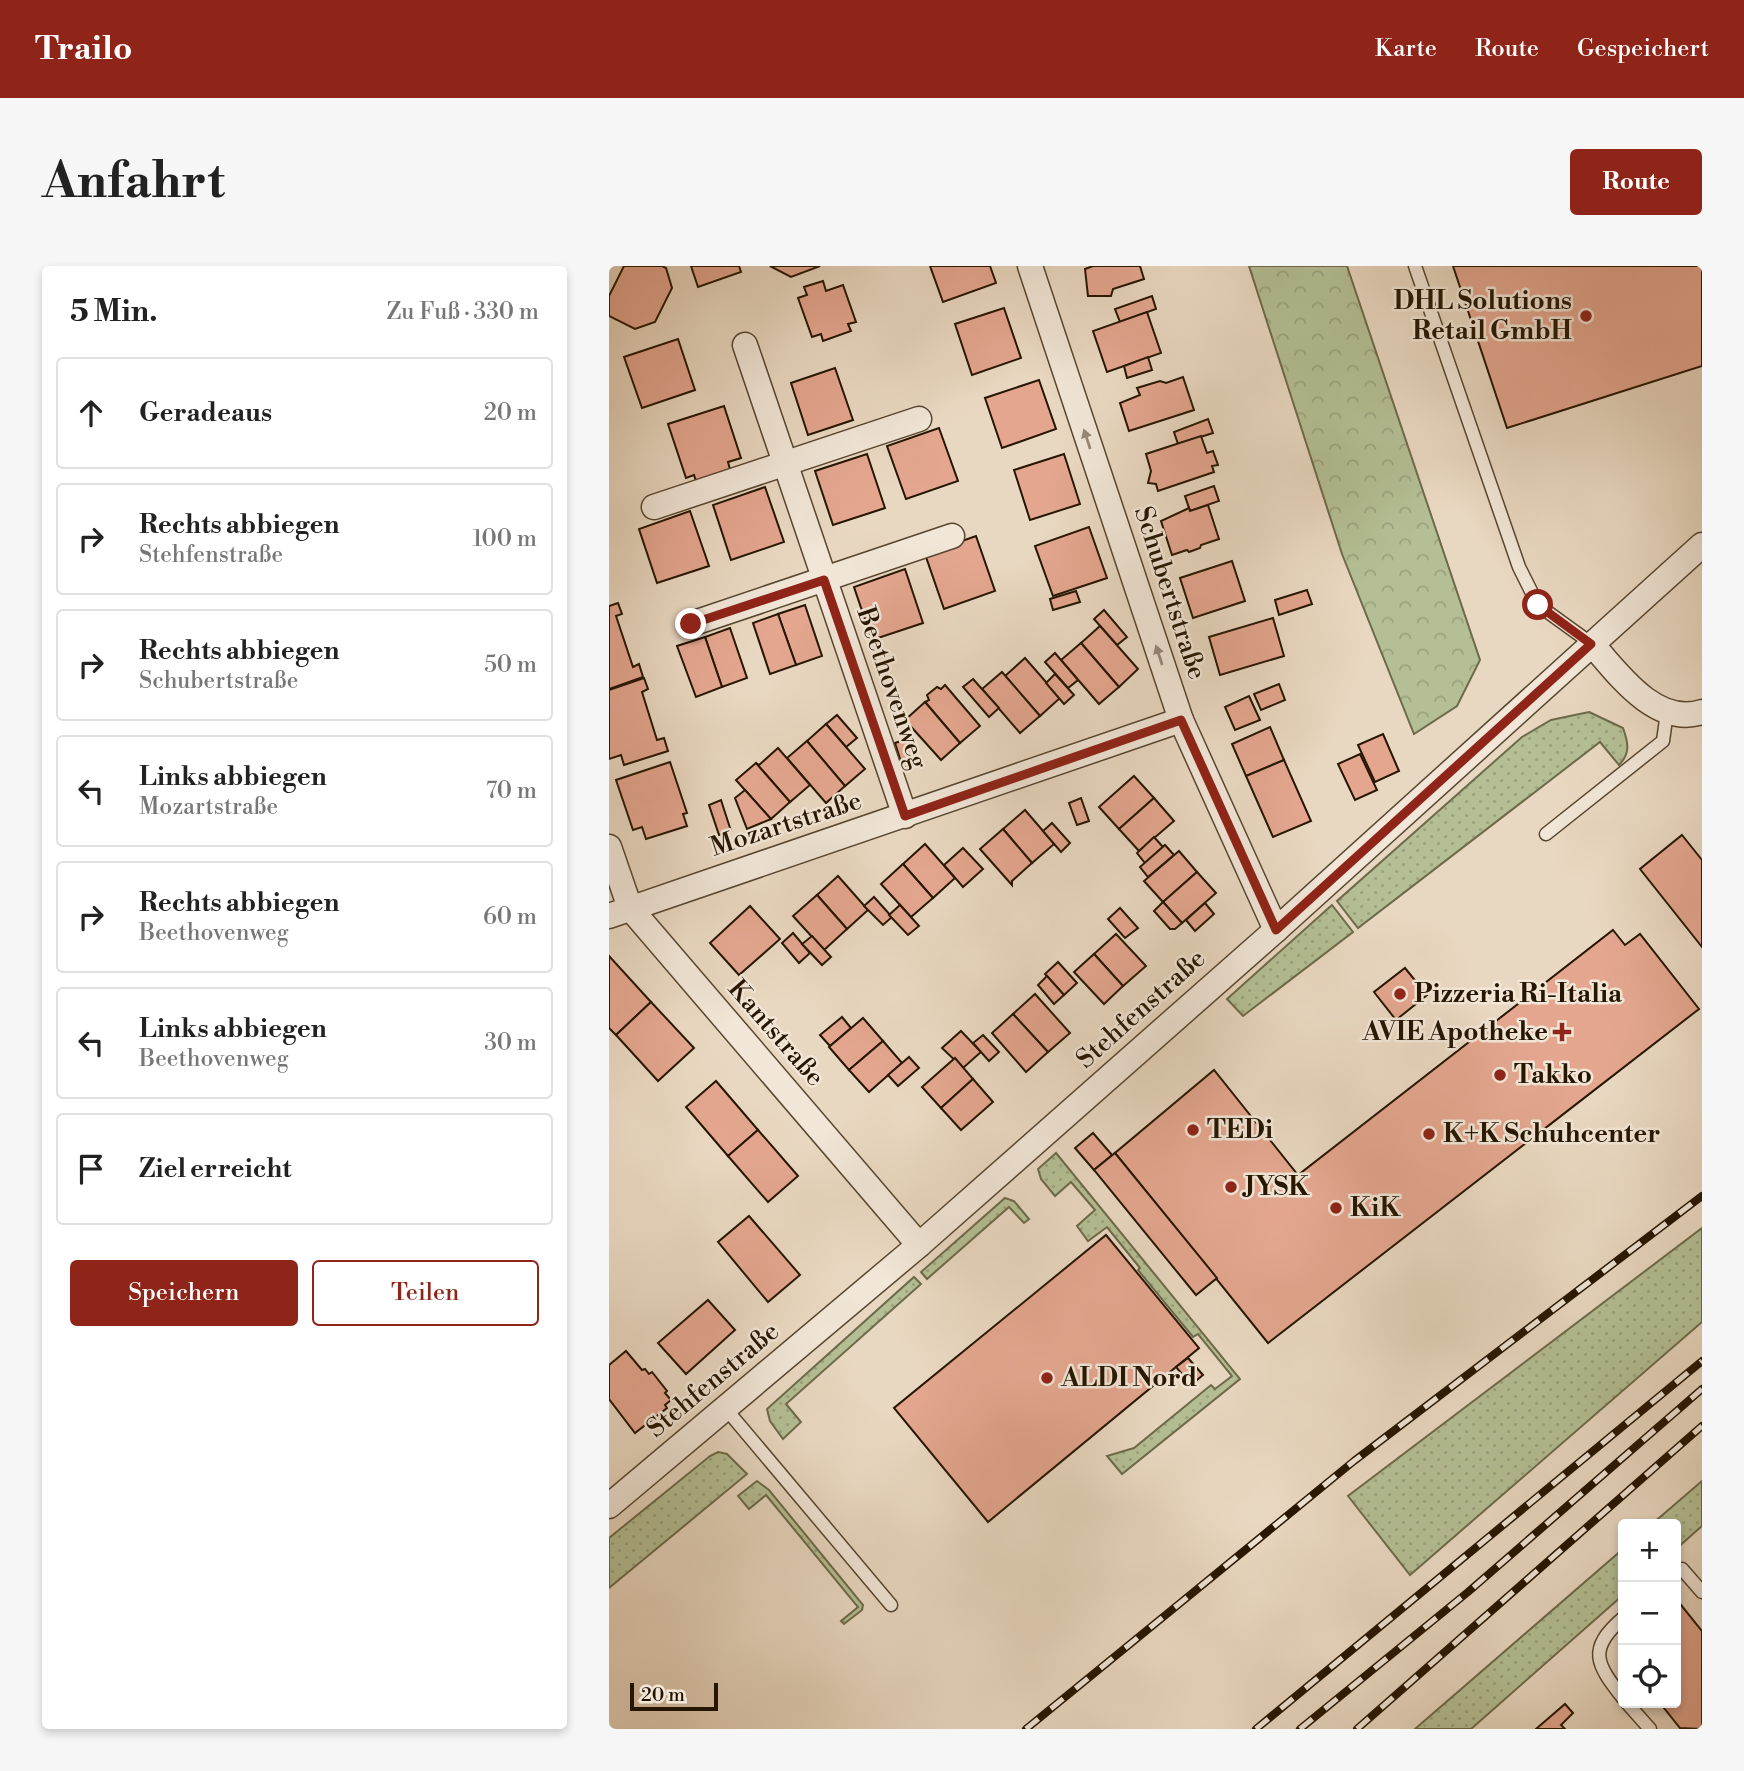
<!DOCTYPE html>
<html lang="de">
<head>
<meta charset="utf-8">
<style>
	:root { --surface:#fff; --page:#f6f6f6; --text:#222; --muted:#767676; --line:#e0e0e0; --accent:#8f2418 }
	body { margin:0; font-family:"Libre Bodoni",serif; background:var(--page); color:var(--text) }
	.controls { position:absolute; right:21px; bottom:21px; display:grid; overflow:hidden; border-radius:7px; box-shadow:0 4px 10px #0003 }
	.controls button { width:63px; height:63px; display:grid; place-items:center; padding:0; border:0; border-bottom:2px solid var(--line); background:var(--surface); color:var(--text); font:35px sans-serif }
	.scale { position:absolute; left:21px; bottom:18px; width:88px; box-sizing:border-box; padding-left:7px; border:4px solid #261500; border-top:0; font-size:19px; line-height:24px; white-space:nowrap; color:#261500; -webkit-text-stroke:5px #f1e6d7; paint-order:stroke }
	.stop { position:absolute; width:21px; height:21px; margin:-16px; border:5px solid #8f2418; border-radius:50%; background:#fff }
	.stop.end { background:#8f2418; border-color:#fff; box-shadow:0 2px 7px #0008 }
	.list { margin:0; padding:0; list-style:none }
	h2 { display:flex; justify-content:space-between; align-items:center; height:91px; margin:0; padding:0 28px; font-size:30px }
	h2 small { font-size:23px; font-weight:400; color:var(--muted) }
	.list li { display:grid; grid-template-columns:46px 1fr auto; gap:21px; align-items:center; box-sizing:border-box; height:112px; margin:0 14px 14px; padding:0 14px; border:2px solid var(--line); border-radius:7px }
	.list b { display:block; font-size:26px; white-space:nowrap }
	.list p { margin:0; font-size:23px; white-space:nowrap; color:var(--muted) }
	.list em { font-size:23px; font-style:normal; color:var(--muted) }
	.actions { display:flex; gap:14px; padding:21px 28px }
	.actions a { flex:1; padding:16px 0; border:2px solid var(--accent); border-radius:7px; text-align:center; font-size:24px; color:var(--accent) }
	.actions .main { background:var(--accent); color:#fff }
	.icon { flex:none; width:38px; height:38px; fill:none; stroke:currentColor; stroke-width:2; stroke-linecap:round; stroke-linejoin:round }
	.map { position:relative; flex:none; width:1093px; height:1463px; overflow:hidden; border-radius:7px }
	header { display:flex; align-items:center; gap:42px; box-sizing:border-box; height:98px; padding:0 35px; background:var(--accent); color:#fff }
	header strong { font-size:33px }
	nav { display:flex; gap:38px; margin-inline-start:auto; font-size:24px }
	.intro { display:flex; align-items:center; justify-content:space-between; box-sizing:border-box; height:168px; padding:0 42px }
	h1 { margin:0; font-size:49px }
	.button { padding:18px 32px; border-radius:7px; background:var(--accent); color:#fff; font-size:24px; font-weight:700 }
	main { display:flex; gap:42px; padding:0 42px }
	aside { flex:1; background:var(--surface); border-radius:7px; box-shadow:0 4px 10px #0003 }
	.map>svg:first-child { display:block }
	.grass { fill:url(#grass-dots); stroke:#6d6a4a; stroke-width:2 }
	.forest { fill:url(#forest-crowns); stroke:#6d6a4a; stroke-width:2 }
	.building { fill:#e4a68f; stroke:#261500; stroke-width:2 }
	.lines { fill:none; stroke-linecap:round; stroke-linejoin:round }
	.lane-casing { stroke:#574630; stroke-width:15 }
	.street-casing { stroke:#574630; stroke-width:27 }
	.lane { stroke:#f1e6d7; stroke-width:12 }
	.street { stroke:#f1e6d7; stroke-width:24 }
	.rail-casing { stroke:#261500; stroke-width:8 }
	.rail { stroke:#f1e6d7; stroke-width:5; stroke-dasharray:16; stroke-linecap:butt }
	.oneway { fill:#968876 }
	.route { stroke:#8f2418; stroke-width:9 }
	.poi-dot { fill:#8f2418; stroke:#f1e6d7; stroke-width:2.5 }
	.labels { text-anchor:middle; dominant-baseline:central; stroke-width:5; stroke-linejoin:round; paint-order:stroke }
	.poi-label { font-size:26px; font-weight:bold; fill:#261500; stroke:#f1e6d7; text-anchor:start }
	.street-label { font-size:26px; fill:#261500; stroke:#f1e6d7 }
</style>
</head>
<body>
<header>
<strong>Trailo</strong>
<nav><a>Karte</a><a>Route</a><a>Gespeichert</a></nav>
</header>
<div class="intro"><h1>Anfahrt</h1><a class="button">Route</a></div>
<main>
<aside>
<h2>5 Min.<small>Zu Fuß · 330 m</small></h2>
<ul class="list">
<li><svg class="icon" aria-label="ahead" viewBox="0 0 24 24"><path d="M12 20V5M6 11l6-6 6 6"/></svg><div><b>Geradeaus</b></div><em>20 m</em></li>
<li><svg class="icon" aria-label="right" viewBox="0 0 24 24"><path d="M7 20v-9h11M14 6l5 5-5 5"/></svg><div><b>Rechts abbiegen</b><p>Stehfenstraße</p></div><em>100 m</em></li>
<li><svg class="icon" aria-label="right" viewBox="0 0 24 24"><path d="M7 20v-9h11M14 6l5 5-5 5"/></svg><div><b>Rechts abbiegen</b><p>Schubertstraße</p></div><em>50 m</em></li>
<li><svg class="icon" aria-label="left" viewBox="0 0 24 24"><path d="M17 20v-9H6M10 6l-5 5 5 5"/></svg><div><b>Links abbiegen</b><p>Mozartstraße</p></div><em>70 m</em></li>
<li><svg class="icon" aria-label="right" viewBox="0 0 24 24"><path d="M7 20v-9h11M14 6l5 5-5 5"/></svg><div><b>Rechts abbiegen</b><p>Beethovenweg</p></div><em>60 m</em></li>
<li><svg class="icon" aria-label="left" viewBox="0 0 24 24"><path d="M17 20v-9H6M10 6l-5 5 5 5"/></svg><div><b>Links abbiegen</b><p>Beethovenweg</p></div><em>30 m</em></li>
<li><svg class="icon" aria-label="arrive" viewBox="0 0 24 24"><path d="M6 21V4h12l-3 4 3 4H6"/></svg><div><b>Ziel erreicht</b></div></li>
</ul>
<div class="actions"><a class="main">Speichern</a><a>Teilen</a></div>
</aside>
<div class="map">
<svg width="1093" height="1463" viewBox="0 0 1093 1463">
	<defs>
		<pattern id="grass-dots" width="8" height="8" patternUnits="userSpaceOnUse" patternTransform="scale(1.75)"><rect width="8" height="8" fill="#b4bf95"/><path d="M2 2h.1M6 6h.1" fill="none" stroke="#9ba37f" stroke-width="1.8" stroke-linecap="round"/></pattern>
		<pattern id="forest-crowns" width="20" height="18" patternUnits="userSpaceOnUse" patternTransform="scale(1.75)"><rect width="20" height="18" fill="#b4bf95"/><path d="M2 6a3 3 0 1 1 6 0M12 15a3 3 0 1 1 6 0" fill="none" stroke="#9ba37f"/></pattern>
	</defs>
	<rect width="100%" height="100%" fill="#e9d8c1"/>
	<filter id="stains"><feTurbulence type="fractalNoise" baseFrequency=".00286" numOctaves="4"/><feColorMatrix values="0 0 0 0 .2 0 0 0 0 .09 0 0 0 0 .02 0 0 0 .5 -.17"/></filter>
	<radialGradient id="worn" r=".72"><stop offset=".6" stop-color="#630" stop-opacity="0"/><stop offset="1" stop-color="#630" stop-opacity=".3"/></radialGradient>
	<g class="grass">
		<path d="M 980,446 L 1014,462 C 1019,476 1022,487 1010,499 L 991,476 L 749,662 L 728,635 L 913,471 L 942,454 Z"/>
		<path d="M 723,639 L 744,666 L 634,750 L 618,733 Z"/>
		<path d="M 447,887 L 631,1113 L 513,1208 L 498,1190 L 525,1182 L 602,1119 L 606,1123 L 623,1110 L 589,1068 L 584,1071 L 529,1004 L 531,1002 L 498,961 L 479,975 L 468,960 L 486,944 L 462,916 L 446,930 L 432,913 L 429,903 Z"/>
		<path d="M 396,932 L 405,935 L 420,953 L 415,957 L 400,941 L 318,1013 L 312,1006 Z"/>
		<path d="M 1093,962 L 1093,1056 L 801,1309 L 739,1230 Z"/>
		<path d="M 305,1011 L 312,1018 L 177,1138 L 192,1156 L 174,1173 L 161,1155 L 158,1143 Z"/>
		<path d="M 109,1186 L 118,1188 L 138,1208 L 0,1322 L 0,1272 L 101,1190 Z"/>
		<path d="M 148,1215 L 160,1224 L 254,1339 L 253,1344 L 235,1358 L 232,1355 L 249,1341 L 157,1229 L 140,1243 L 129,1230 Z"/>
		<path d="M 1093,1215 L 1093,1260 L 1067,1283 L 1067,1258 L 1043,1258 Z"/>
		<path d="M 1014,1283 L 1014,1329 L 862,1463 L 806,1463 Z"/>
	</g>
	<path class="forest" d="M 640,0 L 738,0 L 871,394 L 848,440 L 805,468 L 733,288 Z"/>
	<g class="building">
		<path d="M 15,0 L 53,0 L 57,2 L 63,22 L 46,56 L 26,63 L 0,50 L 0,30 Z"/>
		<path d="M 82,0 L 130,0 L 132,6 L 89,21 Z"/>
		<path d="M 161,0 L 211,0 L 182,11 Z"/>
		<path d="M 321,0 L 381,0 L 387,17 L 334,36 Z"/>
		<path d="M 484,0 L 531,0 L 535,13 L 504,23 L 502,30 L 479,30 L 476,3 Z"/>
		<path d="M 844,0 L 1093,0 L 1093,100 L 898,162 Z"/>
		<path d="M 214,15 L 217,25 L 234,19 L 247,56 L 239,58 L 242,65 L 214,75 L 212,68 L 203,71 L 189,32 L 198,29 L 195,21 Z"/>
		<path d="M 543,30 L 547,43 L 511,56 L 506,43 Z"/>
		<path d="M 395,42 L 412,92 L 363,109 L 346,58 Z"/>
		<path d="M 538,46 L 552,87 L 498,106 L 484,65 Z"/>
		<path d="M 69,73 L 86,124 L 33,142 L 15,91 Z"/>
		<path d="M 539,91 L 543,104 L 518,112 L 515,100 Z"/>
		<path d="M 226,102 L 244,154 L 199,169 L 182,117 Z"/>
		<path d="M 574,111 L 585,144 L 520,165 L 511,137 L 531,129 L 528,122 L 551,115 L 557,117 Z"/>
		<path d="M 430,114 L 447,163 L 393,182 L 376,132 Z"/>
		<path d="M 115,140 L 132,192 L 119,196 L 122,207 L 88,218 L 85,209 L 77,212 L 59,158 Z"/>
		<path d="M 599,153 L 604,167 L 569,178 L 565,166 Z"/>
		<path d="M 330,162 L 349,215 L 297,233 L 278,180 Z"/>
		<path d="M 592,170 L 598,187 L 604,185 L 609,199 L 603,200 L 605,206 L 549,225 L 547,218 L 539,217 L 542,205 L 537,188 Z"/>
		<path d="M 258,188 L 276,242 L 224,259 L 206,205 Z"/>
		<path d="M 455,188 L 471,238 L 421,254 L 405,204 Z"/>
		<path d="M 605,220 L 610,235 L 581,245 L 576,230 Z"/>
		<path d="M 156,221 L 175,276 L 122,294 L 104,239 Z"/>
		<path d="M 599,239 L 610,273 L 592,279 L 591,282 L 580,286 L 578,284 L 563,289 L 552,255 L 580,242 L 581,245 Z"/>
		<path d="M 81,245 L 100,300 L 48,317 L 30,263 Z"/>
		<path d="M 480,261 L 498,312 L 444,330 L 426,280 Z"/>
		<path d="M 367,270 L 386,325 L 335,343 L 316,288 Z"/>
		<path d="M 623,295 L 636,335 L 584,352 L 571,312 Z"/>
		<path d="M 296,303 L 314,357 L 263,374 L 245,321 Z"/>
		<path d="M 698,324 L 703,338 L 670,349 L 666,334 Z"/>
		<path d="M 467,325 L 471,336 L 444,344 L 441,333 Z"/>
		<path d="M 9,337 L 13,348 L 7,350 L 24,401 L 30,398 L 34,411 L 0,423 L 0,340 Z"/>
		<path d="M 196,339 L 213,390 L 187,399 L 169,348 Z"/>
		<path d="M 495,344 L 518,371 L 508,379 L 485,353 Z"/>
		<path d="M 169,348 L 187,399 L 161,408 L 144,357 Z"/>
		<path d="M 664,352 L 675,390 L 611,409 L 600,371 Z"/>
		<path d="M 491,360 L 529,403 L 510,421 L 472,377 Z"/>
		<path d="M 121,362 L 138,412 L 113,421 L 96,371 Z"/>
		<path d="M 96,371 L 113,421 L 87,431 L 68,380 Z"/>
		<path d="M 472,377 L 510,421 L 490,438 L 452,394 Z"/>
		<path d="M 446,387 L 469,414 L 459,422 L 436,396 Z"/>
		<path d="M 416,392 L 451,432 L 431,450 L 396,410 Z"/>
		<path d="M 393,406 L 431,450 L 411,467 L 373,423 Z"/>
		<path d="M 446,408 L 465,429 L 455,438 L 437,417 Z"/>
		<path d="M 35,412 L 39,423 L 33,426 L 48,474 L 55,472 L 59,485 L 15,499 L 12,489 L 0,493 L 0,424 Z"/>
		<path d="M 364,413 L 390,442 L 380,451 L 354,421 Z"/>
		<path d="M 670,418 L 676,434 L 652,444 L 645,428 Z"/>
		<path d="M 336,419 L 371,460 L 351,477 L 316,436 L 320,434 L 318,429 L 328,421 L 332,423 Z"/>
		<path d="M 640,430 L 651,454 L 626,464 L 616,441 Z"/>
		<path d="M 316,436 L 351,477 L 332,494 L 296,454 Z"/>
		<path d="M 228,449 L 248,472 L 237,481 L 217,458 Z"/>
		<path d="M 217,458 L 256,503 L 236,520 L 198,475 Z"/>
		<path d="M 661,461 L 675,494 L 637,510 L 623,478 Z"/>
		<path d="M 774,468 L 790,505 L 766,516 L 749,479 Z"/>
		<path d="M 298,473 L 307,498 L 294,502 L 286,477 Z"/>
		<path d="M 198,475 L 236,520 L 217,537 L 178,492 Z"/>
		<path d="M 169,482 L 201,519 L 181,536 L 147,497 L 150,499 Z"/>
		<path d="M 751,488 L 768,524 L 746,534 L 729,498 Z"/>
		<path d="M 675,494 L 702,555 L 664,571 L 637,510 Z"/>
		<path d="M 61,496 L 78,547 L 74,548 L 78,560 L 37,573 L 33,561 L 24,564 L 7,514 Z"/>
		<path d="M 147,497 L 181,536 L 162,553 L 127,514 Z"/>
		<path d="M 525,510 L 545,532 L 510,563 L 490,541 Z"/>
		<path d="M 136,524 L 162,553 L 138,563 L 126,532 Z"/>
		<path d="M 472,532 L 480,555 L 468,559 L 460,537 Z"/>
		<path d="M 545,532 L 565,555 L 530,585 L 510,563 Z"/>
		<path d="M 112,534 L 122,565 L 110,569 L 100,539 Z"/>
		<path d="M 416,544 L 447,580 L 445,578 L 423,597 L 394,563 Z"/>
		<path d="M 443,557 L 461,577 L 452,586 L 434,565 Z"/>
		<path d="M 394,563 L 423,597 L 403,615 L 403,619 L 371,583 Z"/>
		<path d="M 1073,569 L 1093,594 L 1093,681 L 1031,603 Z"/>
		<path d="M 545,571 L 554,581 L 536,597 L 528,587 Z"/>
		<path d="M 316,578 L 346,612 L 324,632 L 294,598 Z"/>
		<path d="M 556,579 L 565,589 L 539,611 L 531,601 Z"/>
		<path d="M 354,582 L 374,603 L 354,621 L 335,599 Z"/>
		<path d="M 570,585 L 588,606 L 554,636 L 535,615 Z"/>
		<path d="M 294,598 L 324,632 L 302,651 L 272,618 Z"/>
		<path d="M 588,606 L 607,627 L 573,657 L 554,636 Z"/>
		<path d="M 229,610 L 259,644 L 238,663 L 208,629 Z"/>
		<path d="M 208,629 L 238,663 L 215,684 L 184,650 Z"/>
		<path d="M 265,631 L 283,651 L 274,659 L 255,640 Z"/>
		<path d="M 554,636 L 573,657 L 566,663 L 561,663 L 545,645 Z"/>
		<path d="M 596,637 L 605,648 L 586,665 L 577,654 Z"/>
		<path d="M 291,639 L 310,660 L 299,669 L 280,649 Z"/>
		<path d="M 141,640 L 171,673 L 130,709 L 101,677 Z"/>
		<path d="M 511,642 L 529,662 L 516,672 L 499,653 Z"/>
		<path d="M 1004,664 L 1016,679 L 1031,668 L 1090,743 L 659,1077 L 506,887 L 605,804 L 689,909 Z"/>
		<path d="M 184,667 L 201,687 L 190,697 L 173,677 Z"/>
		<path d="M 507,668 L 537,700 L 514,720 L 485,688 Z"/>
		<path d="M 203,670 L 222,691 L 213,699 L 193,678 Z"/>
		<path d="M 485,688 L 514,720 L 495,738 L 465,706 Z"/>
		<path d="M 0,690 L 42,736 L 7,769 L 0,762 Z"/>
		<path d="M 449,696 L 468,717 L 455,729 L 436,708 Z"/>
		<path d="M 796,702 L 818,729 L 787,754 L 765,726 Z"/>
		<path d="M 438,710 L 455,729 L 445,738 L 429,719 Z"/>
		<path d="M 426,728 L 461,767 L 439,786 L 404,748 Z"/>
		<path d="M 42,736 L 85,782 L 49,815 L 7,769 Z"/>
		<path d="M 404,748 L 439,786 L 417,806 L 383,767 Z"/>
		<path d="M 233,751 L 242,762 L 221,780 L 211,769 Z"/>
		<path d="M 254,752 L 274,775 L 240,804 L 220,781 Z"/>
		<path d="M 352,765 L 372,786 L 354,802 L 333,782 Z"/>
		<path d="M 374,769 L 390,786 L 380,795 L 364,777 Z"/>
		<path d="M 274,775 L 293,797 L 260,826 L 240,804 Z"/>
		<path d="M 300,791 L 310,802 L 289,820 L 279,809 Z"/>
		<path d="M 346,792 L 364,813 L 332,842 L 313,821 Z"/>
		<path d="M 364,813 L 384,836 L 352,864 L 332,842 Z"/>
		<path d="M 107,815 L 149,864 L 119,890 L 77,841 Z"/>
		<path d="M 149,864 L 189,910 L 159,936 L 119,890 Z"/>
		<path d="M 484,867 L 503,889 L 485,904 L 466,882 Z"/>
		<path d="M 506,887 L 608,1012 L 587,1029 L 485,904 Z"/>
		<path d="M 140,950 L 191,1009 L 159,1036 L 109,976 Z"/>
		<path d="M 497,969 L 590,1082 L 379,1256 L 285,1142 Z"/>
		<path d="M 99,1034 L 126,1064 L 77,1108 L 49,1077 Z"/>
		<path d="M 17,1085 L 33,1104 L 36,1103 L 40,1108 L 43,1106 L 58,1125 L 56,1127 L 62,1134 L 56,1139 L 58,1142 L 26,1167 L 0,1133 L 0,1099 Z"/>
		<path d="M 579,1092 L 594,1109 L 582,1119 L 567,1101 Z"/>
		<path d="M 1068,1334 L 1093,1365 L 1093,1463 L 1071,1462 L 1051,1437 L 1067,1437 Z"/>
		<path d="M 956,1438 L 964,1447 L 952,1459 L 956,1463 L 927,1463 Z"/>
	</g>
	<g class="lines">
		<g class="lane-casing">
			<g id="lane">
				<path d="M 806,0 L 910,301 L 929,339 L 983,378"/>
				<path d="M 937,568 L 1054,475 L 1058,446"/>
				<path d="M 117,1143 L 282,1339"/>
				<path d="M 1067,1308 L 1073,1303 L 1093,1326"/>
				<path d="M 1014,1352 C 978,1383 987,1398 1014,1432"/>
				<path d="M 1018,1437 L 1041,1463"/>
			</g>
		</g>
		<g class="street-casing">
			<g id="street">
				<path d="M 421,0 L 572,454 L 667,664"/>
				<path d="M 136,79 L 296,550"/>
				<path d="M 45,241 L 310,153"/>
				<path d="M 82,358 L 343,270"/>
				<path d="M 983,378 C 1009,408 1047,461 1093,446"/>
				<path d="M 0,581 L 21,642 L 310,979"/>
				<path d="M 0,650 L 572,454"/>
				<path d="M 0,1240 L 310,979 L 667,664 L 1093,279"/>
			</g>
		</g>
		<use href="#lane" class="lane"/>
		<use href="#street" class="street"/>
		<g class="rail-casing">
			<g id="rail">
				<path d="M 417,1463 L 745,1195 L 1093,930"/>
				<path d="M 647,1463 L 1093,1095"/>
				<path d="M 691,1463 L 859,1326 L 1093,1123"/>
				<path d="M 748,1463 L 1093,1160"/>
			</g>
		</g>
		<use href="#rail" class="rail"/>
	</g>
	<defs><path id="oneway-solid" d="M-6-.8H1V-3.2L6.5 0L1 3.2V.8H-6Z" transform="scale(1.75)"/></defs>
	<g class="oneway">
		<use href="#oneway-solid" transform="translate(478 173) rotate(-108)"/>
		<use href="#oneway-solid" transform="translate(550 389) rotate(-108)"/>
	</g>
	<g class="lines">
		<path class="route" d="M 82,358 L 215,314 L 296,550 L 572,454 L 667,664 L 982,378 L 929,339"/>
	</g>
	<g class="poi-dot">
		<circle cx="977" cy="50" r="7"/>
		<circle cx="791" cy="728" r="7"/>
		<path d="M949.5 755.5h7v7h7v7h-7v7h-7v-7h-7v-7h7z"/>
		<circle cx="891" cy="809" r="7"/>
		<circle cx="584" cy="864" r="7"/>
		<circle cx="820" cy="868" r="7"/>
		<circle cx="622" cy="921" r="7"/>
		<circle cx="727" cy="942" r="7"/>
		<circle cx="438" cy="1112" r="7"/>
	</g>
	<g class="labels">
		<g class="poi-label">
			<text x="963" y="35" text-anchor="end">DHL Solutions<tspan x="963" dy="30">Retail GmbH</tspan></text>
			<text x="805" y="728">Pizzeria Ri-Italia</text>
			<text x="939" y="766" text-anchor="end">AVIE Apotheke</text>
			<text x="905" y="809">Takko</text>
			<text x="598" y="864">TEDi</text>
			<text x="834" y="868">K+K Schuhcenter</text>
			<text x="636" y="921">JYSK</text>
			<text x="741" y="942">KiK</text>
			<text x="452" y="1112">ALDI Nord</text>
		</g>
		<g class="street-label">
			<text transform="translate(561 327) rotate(72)">Schubertstraße</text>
			<text transform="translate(283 422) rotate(71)">Beethovenweg</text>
			<text transform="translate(177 558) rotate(-18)">Mozartstraße</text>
			<text transform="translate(532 743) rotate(-42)">Stehfenstraße</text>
			<text transform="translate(167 767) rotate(49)">Kantstraße</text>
			<text transform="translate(104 1114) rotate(-40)">Stehfenstraße</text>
		</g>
	</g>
	<rect width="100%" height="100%" filter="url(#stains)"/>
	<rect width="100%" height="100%" fill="url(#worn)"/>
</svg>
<div class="controls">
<button>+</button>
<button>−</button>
<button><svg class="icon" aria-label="locate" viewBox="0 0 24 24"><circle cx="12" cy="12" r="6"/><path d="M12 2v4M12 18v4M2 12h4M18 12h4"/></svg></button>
</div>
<div class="scale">20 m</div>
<div class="stop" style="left:929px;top:339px"></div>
<div class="stop end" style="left:82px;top:358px"></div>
</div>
</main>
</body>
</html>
